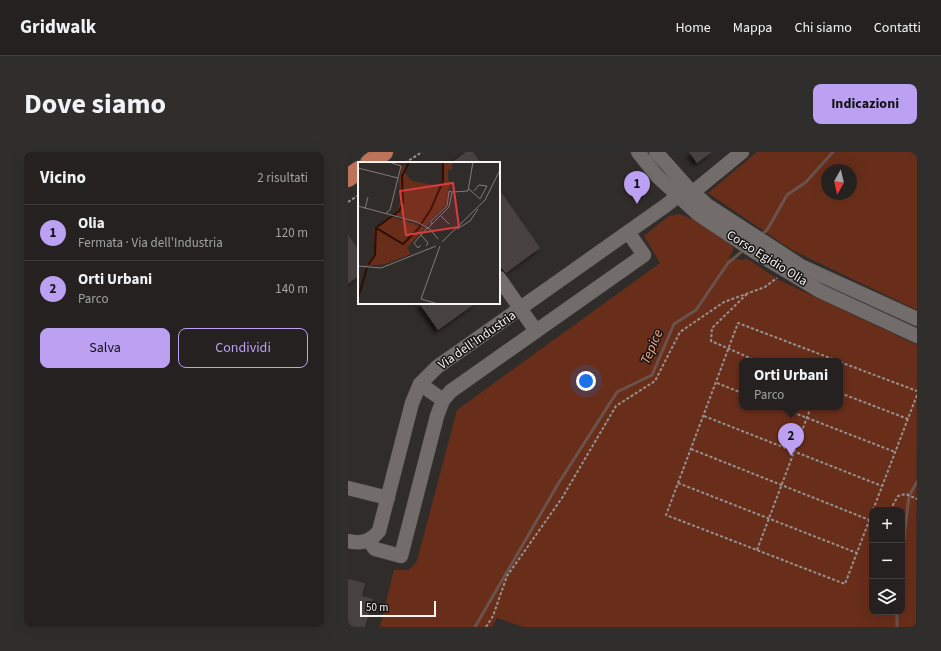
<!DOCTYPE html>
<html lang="it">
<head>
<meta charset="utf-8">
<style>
	:root { --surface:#242120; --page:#302e2d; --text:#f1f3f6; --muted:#a3a3a5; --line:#413e3e; --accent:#bca0f2 }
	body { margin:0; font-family:"Source Sans 3",sans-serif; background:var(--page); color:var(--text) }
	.controls { position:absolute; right:12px; bottom:12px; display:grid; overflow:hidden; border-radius:8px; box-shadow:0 4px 16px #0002 }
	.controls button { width:36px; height:36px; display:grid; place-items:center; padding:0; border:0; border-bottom:1px solid var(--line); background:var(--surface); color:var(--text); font:20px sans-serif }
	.compass { position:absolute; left:473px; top:12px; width:36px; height:36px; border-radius:50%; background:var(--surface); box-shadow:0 4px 16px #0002; rotate:188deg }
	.scale { position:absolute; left:12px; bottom:10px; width:76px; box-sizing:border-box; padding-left:4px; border:2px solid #f7f4f3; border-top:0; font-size:11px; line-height:14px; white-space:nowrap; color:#f7f4f3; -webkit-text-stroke:3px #171514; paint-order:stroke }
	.you { position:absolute; left:238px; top:229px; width:14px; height:14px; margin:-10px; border:3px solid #fff; border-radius:50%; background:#1a73e8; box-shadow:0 0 0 6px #1a73e833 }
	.badge { display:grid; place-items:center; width:26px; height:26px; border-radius:50%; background:var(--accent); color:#111; font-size:13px; font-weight:700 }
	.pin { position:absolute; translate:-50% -33px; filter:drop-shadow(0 1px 2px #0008) }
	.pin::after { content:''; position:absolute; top:21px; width:14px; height:12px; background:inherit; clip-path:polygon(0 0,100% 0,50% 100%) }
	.popup { position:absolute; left:391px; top:206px; width:104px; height:52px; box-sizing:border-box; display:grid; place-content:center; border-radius:8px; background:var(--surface); filter:drop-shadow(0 1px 3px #0005); font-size:13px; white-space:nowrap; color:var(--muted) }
	.popup b { font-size:15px; color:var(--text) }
	.popup::after { content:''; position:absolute; left:50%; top:100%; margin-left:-8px; border:8px solid transparent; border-top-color:var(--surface) }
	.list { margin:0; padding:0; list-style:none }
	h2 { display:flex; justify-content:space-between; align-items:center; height:52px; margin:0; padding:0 16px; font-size:17px }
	h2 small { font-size:13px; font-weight:400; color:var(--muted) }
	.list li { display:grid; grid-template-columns:26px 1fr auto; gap:12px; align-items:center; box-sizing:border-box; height:56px; padding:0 16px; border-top:1px solid var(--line) }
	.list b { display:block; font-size:15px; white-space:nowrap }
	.list p { margin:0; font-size:13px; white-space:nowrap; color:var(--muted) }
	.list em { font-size:13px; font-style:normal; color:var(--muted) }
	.actions { display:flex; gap:8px; padding:12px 16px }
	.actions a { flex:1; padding:9px 0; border:1px solid var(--accent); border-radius:8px; text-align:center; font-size:14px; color:var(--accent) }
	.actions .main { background:var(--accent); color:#111 }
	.icon { flex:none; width:22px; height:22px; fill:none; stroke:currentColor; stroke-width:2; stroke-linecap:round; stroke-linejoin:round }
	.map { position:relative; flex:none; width:569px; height:475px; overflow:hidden; border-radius:8px }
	header { display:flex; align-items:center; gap:24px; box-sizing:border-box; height:56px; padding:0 20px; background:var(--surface); border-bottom:1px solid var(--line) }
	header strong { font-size:19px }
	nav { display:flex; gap:22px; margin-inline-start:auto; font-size:14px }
	.intro { display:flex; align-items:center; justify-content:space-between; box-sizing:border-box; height:96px; padding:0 24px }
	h1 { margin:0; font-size:28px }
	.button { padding:10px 18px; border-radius:8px; background:var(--accent); color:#111; font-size:14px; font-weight:700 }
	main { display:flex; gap:24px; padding:0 24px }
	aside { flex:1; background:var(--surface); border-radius:8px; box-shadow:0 4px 16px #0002 }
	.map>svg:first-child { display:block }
	.green { fill:#682e1a; fill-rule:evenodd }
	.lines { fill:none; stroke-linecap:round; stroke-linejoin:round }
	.stream { stroke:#6b524b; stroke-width:3 }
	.building { fill:#474241; filter:url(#shadow) }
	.minor-casing { stroke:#4e4a49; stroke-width:15 }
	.major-casing { stroke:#4e4a49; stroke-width:19 }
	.path { stroke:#969291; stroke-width:2; stroke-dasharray:3 2; stroke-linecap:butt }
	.minor { stroke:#726c6b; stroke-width:14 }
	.major { stroke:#bc735a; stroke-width:18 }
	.labels { text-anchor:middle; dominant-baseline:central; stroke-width:3; stroke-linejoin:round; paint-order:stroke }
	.street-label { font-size:13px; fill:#f7f4f3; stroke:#171514 }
	.water-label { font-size:14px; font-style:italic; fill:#f9a88d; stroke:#171514 }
	.inset-river { fill:none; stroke:#2f0d03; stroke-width:2 }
	.inset-road { fill:none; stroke:#807c7a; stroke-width:1 }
	.view { fill:#d93c3c; fill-opacity:0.15; stroke:#d93c3c; stroke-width:2 }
	.inset-edge { fill:none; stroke:#f7f4f3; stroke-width:2 }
</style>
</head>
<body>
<header>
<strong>Gridwalk</strong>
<nav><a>Home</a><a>Mappa</a><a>Chi siamo</a><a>Contatti</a></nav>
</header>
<div class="intro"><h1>Dove siamo</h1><a class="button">Indicazioni</a></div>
<main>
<aside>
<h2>Vicino<small>2 risultati</small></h2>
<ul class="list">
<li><span class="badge">1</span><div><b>Olia</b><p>Fermata · Via dell'Industria</p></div><em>120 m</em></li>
<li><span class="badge">2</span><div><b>Orti Urbani</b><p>Parco</p></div><em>140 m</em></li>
</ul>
<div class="actions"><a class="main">Salva</a><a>Condividi</a></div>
</aside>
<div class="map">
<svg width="569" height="475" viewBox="0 0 569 475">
	<defs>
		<filter id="shadow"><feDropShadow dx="-3.5" dy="3.5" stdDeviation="2" flood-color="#0009"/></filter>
	</defs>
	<rect width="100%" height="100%" fill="#302c2a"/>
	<g class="green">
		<path d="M 409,0 L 569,0 L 569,158 L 444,98 L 360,41 ZM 479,18 L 503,18 L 503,42 L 479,42 Z"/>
		<path d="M 331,62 C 352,68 369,83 386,96 L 381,106 L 396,108 L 398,106 L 431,128 L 569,193 L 568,475 L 175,475 L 149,466 L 144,475 L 32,475 L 46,418 L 61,418 L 69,409 L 109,258 L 312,111 L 296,84 L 321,64 ZM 394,209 L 492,209 L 492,255 L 394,255 ZM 524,358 L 554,358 L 554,460 L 524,460 Z"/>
	</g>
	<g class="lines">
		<g class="stream">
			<path d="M 413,83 L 419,78 L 439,43 L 458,30 L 485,0"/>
			<path d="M 554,404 L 561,344 L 569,330"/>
			<path d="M 127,475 L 210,332 L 269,240 L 304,223 L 326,172 L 348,158 L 380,111 L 397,97"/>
			<path d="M 549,475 L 549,460"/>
		</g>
	</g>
	<g class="building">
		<path d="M 118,0 L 125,0 L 133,11 L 103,11 Z"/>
		<path d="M 341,0 L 364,0 L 349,11 Z"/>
		<path d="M 151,37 L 192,96 L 158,121 L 151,114 Z"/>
		<path d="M 0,83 L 11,98 L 11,124 L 0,132 Z"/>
		<path d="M 71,151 L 128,151 L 90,178 Z"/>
		<path d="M 0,427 L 17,431 L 14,444 L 25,447 L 17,475 L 0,475 Z"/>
	</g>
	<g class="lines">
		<g class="minor-casing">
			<g id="minor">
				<path d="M 290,0 L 309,24 L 350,62 L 407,100 L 472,139 L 569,184"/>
				<path d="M 308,0 L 340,36 L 359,53 L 453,114 L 569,167"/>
				<path d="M 344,41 L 394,0"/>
				<path d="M 151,126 L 188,179"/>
				<path d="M 72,232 L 95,248"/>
				<path d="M 0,336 L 40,346"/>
				<path d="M 0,389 C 13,392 22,390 31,379 L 64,251 L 72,232 L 89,215 L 317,54 L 340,36"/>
				<path d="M 21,389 L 27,397 L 53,404 L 89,264 L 95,248 L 103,239 L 296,103 L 280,80"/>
			</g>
		</g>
		<g class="major-casing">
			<g id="major">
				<path d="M 21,11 L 36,0"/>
				<path d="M 0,26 L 11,18"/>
			</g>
		</g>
		<g class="path">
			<path d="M 57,11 L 74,0"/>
			<path d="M 0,50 L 11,43"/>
			<path d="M 399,142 L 364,176 L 363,189 L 409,209"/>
			<path d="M 490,209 L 390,171 L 318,363 L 497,432 L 524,361"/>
			<path d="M 492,210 L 569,239"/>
			<path d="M 369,231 L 394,241"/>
			<path d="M 492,241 L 560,267"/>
			<path d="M 431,255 L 547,300"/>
			<path d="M 356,264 L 534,334"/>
			<path d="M 343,297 L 524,369"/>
			<path d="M 330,331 L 509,401"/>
			<path d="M 525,358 L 569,243"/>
			<path d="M 542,358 L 550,344 L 558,342 L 569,347"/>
			<path d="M 409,398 L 463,255"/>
			<path d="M 138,475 L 145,464 L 159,424 L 214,346 L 268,254 L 307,229 L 332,180 L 376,150 L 417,135 L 429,126"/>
		</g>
		<use href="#minor" class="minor"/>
		<use href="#major" class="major"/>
	</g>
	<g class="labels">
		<g class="street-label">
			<text transform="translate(419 106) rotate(32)">Corso Egidio Olia</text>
			<text transform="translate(129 188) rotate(-35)">Via dell'Industria</text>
		</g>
		<g class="water-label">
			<text transform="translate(304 195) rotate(-67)">Tepice</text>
		</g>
	</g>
	<g transform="translate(10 10)">
		<rect width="142" height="142" fill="#302c2a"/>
		<path d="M 38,0 L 46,5 L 51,0 L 46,10 L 54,19 L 81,24 L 84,19 L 84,0 L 95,0 L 93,8 L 90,8 L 90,19 L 92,19 L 88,43 L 71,59 L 70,64 L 35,52 L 39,49 L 43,39 L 41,18 L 44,6 ZM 32,54 L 67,66 L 49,86 L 53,92 L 27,102 L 8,104 L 17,91 L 16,67 Z" fill="#682e1a"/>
		<path class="inset-river" d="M 19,65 L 41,49 L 45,41 L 44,14 L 51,0M 10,103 L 17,93 L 18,66 L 45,82 L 60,67 L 73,47 L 85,19 L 85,0M 0,136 L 9,106"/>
		<path class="inset-road" d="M 0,6 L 40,16M 111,27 L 122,37 L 129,24 L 121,23 L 116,29M 0,44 L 59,60 L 72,67 L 80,77M 7,47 L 10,35M 28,51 L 32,48 L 43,4 L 31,0M 82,53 L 91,62M 74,62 L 72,60 L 89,44 L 91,29 L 94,30M 69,67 L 91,45 L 94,30 L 110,29 L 115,0M 99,67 L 112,59 L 120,47M 63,73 L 70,81 L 68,84M 84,80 L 127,38 L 142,8M 63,83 L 60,86 L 56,81 L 69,66M 0,104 L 23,106 L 78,84M 80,142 L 63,137 L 82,84"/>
		<path class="view" d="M 95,21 L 101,65 L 48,73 L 42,29 Z"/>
		<rect width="142" height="142" class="inset-edge"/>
	</g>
</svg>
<div class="controls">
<button>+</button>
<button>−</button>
<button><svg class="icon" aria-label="layers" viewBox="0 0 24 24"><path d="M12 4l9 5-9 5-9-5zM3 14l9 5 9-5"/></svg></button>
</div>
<svg class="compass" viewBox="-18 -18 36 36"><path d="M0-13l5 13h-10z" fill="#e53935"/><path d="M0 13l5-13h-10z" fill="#a3a3a5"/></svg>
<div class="scale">50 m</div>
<div class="you"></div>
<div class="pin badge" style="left:289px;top:52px">1</div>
<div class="pin badge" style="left:443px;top:304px">2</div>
<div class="popup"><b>Orti Urbani</b>Parco</div>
</div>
</main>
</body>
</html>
